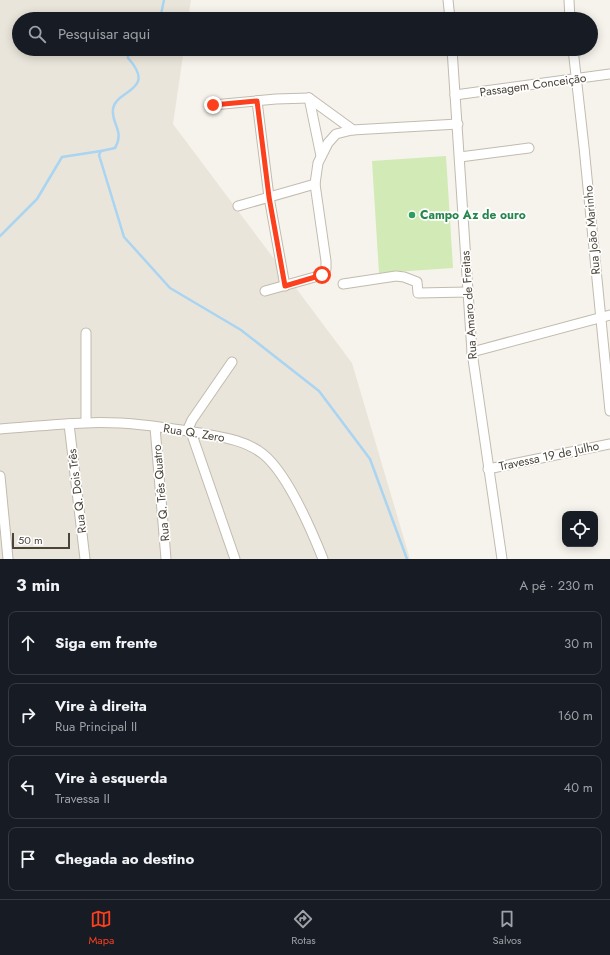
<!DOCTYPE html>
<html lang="pt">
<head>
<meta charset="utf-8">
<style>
	:root { --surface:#171b24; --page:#20242c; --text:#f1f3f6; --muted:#9ea1a6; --line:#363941; --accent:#fc3f1d }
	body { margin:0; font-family:Jost,sans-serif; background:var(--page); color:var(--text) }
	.controls { position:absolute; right:12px; bottom:12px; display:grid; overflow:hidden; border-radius:8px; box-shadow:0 2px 10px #0003 }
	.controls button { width:36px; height:36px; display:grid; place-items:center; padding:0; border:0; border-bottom:1px solid var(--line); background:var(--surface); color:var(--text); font:20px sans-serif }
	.scale { position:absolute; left:12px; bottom:10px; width:58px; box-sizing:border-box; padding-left:4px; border:2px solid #4b4439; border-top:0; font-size:11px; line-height:14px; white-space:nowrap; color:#4b4439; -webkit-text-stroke:3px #fff; paint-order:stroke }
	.stop { position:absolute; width:12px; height:12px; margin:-9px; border:3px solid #fc3f1d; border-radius:50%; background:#fff }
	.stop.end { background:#fc3f1d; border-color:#fff; box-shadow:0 1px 4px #0008 }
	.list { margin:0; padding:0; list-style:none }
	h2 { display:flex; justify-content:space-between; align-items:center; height:52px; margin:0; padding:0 16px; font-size:17px }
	h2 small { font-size:13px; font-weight:400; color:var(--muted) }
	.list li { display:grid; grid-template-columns:26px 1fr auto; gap:12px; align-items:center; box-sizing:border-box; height:64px; margin:0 8px 8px; padding:0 8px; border:1px solid var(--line); border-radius:8px }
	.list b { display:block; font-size:15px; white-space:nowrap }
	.list p { margin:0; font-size:13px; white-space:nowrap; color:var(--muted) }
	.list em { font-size:13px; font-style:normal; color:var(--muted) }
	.icon { flex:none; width:22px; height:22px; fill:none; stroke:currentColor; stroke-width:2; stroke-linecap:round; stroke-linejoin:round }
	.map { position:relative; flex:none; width:610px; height:559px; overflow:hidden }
	.search { position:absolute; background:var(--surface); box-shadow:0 2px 10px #0003; left:12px; right:12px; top:12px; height:44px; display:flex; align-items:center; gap:10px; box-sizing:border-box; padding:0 14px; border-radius:22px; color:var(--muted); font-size:15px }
	.sheet { height:340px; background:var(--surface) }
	nav { display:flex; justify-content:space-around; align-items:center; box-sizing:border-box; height:56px; border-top:1px solid var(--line); background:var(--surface); font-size:11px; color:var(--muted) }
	nav a { display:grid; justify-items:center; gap:2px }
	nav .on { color:var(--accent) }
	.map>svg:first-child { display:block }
	.residential { fill:#eae5da }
	.green { fill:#d2eab5 }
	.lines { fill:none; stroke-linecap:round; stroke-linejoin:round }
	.stream { stroke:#a9d4f2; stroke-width:2.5 }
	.street-casing { stroke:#c2bbae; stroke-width:11 }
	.street { stroke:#fff; stroke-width:9 }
	.route { stroke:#fc3f1d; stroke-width:5 }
	.leisure-dot { fill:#2e9e5b; stroke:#fff; stroke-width:1.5 }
	.labels { text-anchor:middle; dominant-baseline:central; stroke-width:3.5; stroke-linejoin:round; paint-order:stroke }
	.street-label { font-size:12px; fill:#4b4439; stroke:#fff }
	.leisure-label { font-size:12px; font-weight:bold; fill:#27864d; stroke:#fff; text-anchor:start }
</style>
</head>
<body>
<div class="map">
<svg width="610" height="559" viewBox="0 0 610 559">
	<rect width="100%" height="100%" fill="#f6f3ec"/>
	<path class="residential" d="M 0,0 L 191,0 L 188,19 L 19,19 L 19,49 L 184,49 L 173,124 L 352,363 L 410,559 L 0,559 Z"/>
	<path class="green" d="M 446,156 L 453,268 L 379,273 L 372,161 Z"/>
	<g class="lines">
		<g class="stream">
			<path d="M 160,19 L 164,0"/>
			<path d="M 128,49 L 128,58 C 158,91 115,90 113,109 C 111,124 125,131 115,148 L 101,151 L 99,155 L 124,237 L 170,288 L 241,330 L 319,391 L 370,459 L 407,559"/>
			<path d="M 0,236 L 37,199 L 62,157 L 101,151"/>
		</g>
		<g class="street-casing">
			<g id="street">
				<path d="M 448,0 L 450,19"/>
				<path d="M 569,0 L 570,19"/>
				<path d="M 452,49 L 472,352 L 502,559"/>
				<path d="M 573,49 L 584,147 L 610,411"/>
				<path d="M 455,95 L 610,74"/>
				<path d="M 309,98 L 321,156"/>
				<path d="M 309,98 L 353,130"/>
				<path d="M 257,101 L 269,197 L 285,286"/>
				<path d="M 213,105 L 276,99 L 309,98"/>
				<path d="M 460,157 L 529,148"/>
				<path d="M 238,206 L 315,184"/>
				<path d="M 343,284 L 396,276 L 404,277 L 417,282 L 418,293 L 468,292"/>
				<path d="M 265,291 L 322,275 L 326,269 L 326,261 L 315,184 L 318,163 L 328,143 L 336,134 L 352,130 L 458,124"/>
				<path d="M 472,352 L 610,315"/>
				<path d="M 86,422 L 86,333"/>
				<path d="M 69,424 L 85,559"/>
				<path d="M 155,427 L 166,559"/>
				<path d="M 0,429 C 28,427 57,424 85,423 C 123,421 163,427 200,433 C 222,437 245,440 263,454 C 288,474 311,529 323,559"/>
				<path d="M 187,431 L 192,420 L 232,362"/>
				<path d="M 191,432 L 235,559"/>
				<path d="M 488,469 L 610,444"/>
				<path d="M 0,476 L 8,559"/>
			</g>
		</g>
		<use href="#street" class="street"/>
	</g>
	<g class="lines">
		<path class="route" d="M 213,105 L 257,101 L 269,197 L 285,286 L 322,275"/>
	</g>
	<circle class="leisure-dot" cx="412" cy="215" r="4"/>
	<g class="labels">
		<g class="street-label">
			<text transform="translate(533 85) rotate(-8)">Passagem Conceição</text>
			<text transform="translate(592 230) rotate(-95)">Rua João Marinho</text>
			<text transform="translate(469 305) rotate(-94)">Rua Amaro de Freitas</text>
			<text transform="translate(194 433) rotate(9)">Rua Q. Zero</text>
			<text transform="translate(549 456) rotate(-12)">Travessa 19 de Julho</text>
			<text transform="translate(77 491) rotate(-97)">Rua Q. Dois Três</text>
			<text transform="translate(161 493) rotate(-95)">Rua Q. Três Quatro</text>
		</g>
		<g class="leisure-label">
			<text x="420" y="215">Campo Az de ouro</text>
		</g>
	</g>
</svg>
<div class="controls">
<button><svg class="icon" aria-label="locate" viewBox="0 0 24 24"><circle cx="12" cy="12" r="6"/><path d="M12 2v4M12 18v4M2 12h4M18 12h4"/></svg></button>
</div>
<div class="scale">50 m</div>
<div class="stop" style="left:322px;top:275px"></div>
<div class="stop end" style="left:213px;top:105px"></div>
<div class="search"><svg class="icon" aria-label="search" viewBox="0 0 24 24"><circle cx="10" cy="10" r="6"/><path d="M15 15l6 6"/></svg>Pesquisar aqui</div>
</div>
<section class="sheet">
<h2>3 min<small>A pé · 230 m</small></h2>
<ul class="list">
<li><svg class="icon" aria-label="ahead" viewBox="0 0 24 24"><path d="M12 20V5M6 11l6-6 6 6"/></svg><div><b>Siga em frente</b></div><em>30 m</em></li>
<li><svg class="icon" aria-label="right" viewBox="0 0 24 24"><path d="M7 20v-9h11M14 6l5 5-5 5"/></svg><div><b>Vire à direita</b><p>Rua Principal II</p></div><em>160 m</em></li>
<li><svg class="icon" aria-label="left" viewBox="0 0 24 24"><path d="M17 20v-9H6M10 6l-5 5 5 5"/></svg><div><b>Vire à esquerda</b><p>Travessa II</p></div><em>40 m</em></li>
<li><svg class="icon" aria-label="arrive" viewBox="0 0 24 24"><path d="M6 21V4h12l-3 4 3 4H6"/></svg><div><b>Chegada ao destino</b></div></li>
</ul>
</section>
<nav>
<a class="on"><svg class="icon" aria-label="map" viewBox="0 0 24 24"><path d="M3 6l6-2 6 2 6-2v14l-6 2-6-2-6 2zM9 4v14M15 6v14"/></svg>Mapa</a>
<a><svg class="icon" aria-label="directions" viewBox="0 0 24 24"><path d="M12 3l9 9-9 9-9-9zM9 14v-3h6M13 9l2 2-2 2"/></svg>Rotas</a>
<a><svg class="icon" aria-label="saved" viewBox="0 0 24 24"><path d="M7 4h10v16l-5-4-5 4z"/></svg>Salvos</a>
</nav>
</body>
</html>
